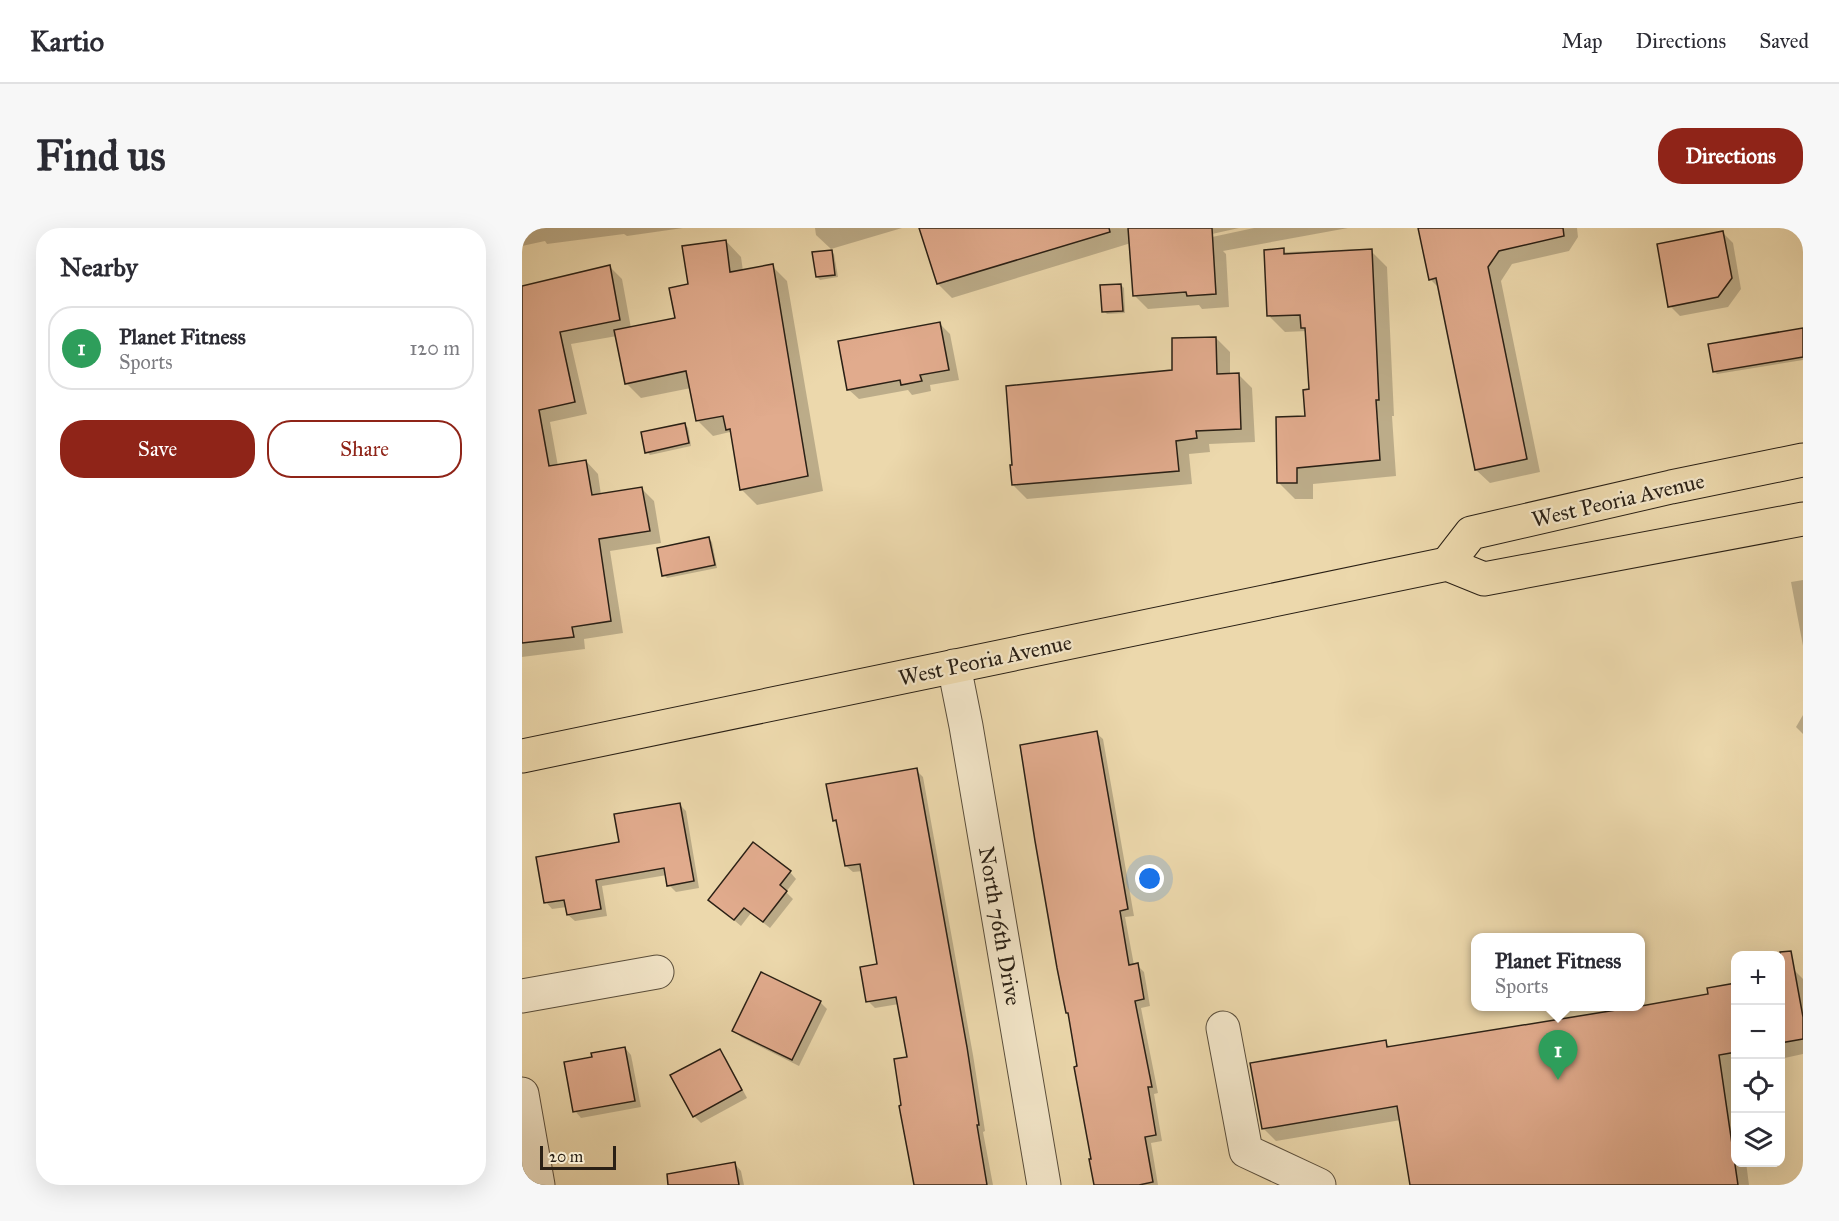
<!DOCTYPE html>
<html lang="en">
<head>
<meta charset="utf-8">
<style>
	:root { --surface:#fff; --page:#f7f7f7; --text:#2b2b33; --muted:#7c7c81; --line:#e1e1e2; --accent:#8f2418 }
	body { margin:0; font-family:"IM FELL Great Primer",serif; background:var(--page); color:var(--text) }
	.controls { position:absolute; right:18px; bottom:18px; display:grid; overflow:hidden; border-radius:12px; box-shadow:0 6px 24px #0002 }
	.controls button { width:54px; height:54px; display:grid; place-items:center; padding:0; border:0; border-bottom:2px solid var(--line); background:var(--surface); color:var(--text); font:30px sans-serif }
	.scale { position:absolute; left:18px; bottom:15px; width:76px; box-sizing:border-box; padding-left:6px; border:3px solid #2a2015; border-top:0; font-size:16px; line-height:21px; white-space:nowrap; color:#2a2015; -webkit-text-stroke:4px #f3e6c9; paint-order:stroke }
	.you { position:absolute; left:628px; top:651px; width:21px; height:21px; margin:-15px; border:4px solid #fff; border-radius:50%; background:#1a73e8; box-shadow:0 0 0 9px #1a73e833 }
	.badge { display:grid; place-items:center; width:39px; height:39px; border-radius:50%; background:var(--accent); color:#fff; font-size:20px; font-weight:700 }
	.pin { position:absolute; translate:-50% -50px; filter:drop-shadow(0 2px 3px #0008) }
	.pin::after { content:''; position:absolute; top:32px; width:21px; height:18px; background:inherit; clip-path:polygon(0 0,100% 0,50% 100%) }
	.popup { position:absolute; left:949px; top:705px; width:174px; height:78px; box-sizing:border-box; display:grid; place-content:center; border-radius:12px; background:var(--surface); filter:drop-shadow(0 2px 4px #0005); font-size:20px; white-space:nowrap; color:var(--muted) }
	.popup b { font-size:22px; color:var(--text) }
	.popup::after { content:''; position:absolute; left:50%; top:100%; margin-left:-12px; border:12px solid transparent; border-top-color:var(--surface) }
	.list { margin:0; padding:0; list-style:none }
	h2 { display:flex; justify-content:space-between; align-items:center; height:78px; margin:0; padding:0 24px; font-size:26px }
	h2 small { font-size:20px; font-weight:400; color:var(--muted) }
	.list li { display:grid; grid-template-columns:39px 1fr auto; gap:18px; align-items:center; box-sizing:border-box; height:84px; margin:0 12px 12px; padding:0 12px; border:2px solid var(--line); border-radius:24px }
	.list b { display:block; font-size:22px; white-space:nowrap }
	.list p { margin:0; font-size:20px; white-space:nowrap; color:var(--muted) }
	.list em { font-size:20px; font-style:normal; color:var(--muted) }
	.actions { display:flex; gap:12px; padding:18px 24px }
	.actions a { flex:1; padding:14px 0; border:2px solid var(--accent); border-radius:24px; text-align:center; font-size:21px; color:var(--accent) }
	.actions .main { background:var(--accent); color:#fff }
	.icon { flex:none; width:33px; height:33px; fill:none; stroke:currentColor; stroke-width:2; stroke-linecap:round; stroke-linejoin:round }
	.map { position:relative; flex:none; width:1281px; height:957px; overflow:hidden; border-radius:24px }
	header { display:flex; align-items:center; gap:36px; box-sizing:border-box; height:84px; padding:0 30px; background:var(--surface); border-bottom:2px solid var(--line) }
	header strong { font-size:28px }
	nav { display:flex; gap:33px; margin-inline-start:auto; font-size:21px }
	.intro { display:flex; align-items:center; justify-content:space-between; box-sizing:border-box; height:144px; padding:0 36px }
	h1 { margin:0; font-size:42px }
	.button { padding:15px 27px; border-radius:24px; background:var(--accent); color:#fff; font-size:21px; font-weight:700 }
	main { display:flex; gap:36px; padding:0 36px }
	aside { flex:1; background:var(--surface); border-radius:24px; box-shadow:0 6px 24px #0002 }
	.map>svg:first-child { display:block }
	.shadow { fill:#0003 }
	.building { fill:#e1ab8d; stroke:#2a2015; stroke-width:1.5 }
	.lines { fill:none; stroke-linecap:round; stroke-linejoin:round }
	.minor-casing { stroke:#5a4e3b; stroke-width:35 }
	.major-casing { stroke:#2a2015; stroke-width:35 }
	.minor { stroke:#f3e6c9; stroke-width:33 }
	.major { stroke:#ecd8ac; stroke-width:33 }
	.labels { text-anchor:middle; dominant-baseline:central; stroke-width:4.5; stroke-linejoin:round; paint-order:stroke }
	.street-label { font-size:22px; fill:#2a2015; stroke:#f3e6c9 }
</style>
</head>
<body>
<header>
<strong>Kartio</strong>
<nav><a>Map</a><a>Directions</a><a>Saved</a></nav>
</header>
<div class="intro"><h1>Find us</h1><a class="button">Directions</a></div>
<main>
<aside>
<h2>Nearby<small></small></h2>
<ul class="list">
<li><span class="badge" style="background:#2e9e5b">1</span><div><b>Planet Fitness</b><p>Sports</p></div><em>120 m</em></li>
</ul>
<div class="actions"><a class="main">Save</a><a>Share</a></div>
</aside>
<div class="map">
<svg width="1281" height="957" viewBox="0 0 1281 957">
	<rect width="100%" height="100%" fill="#ecd8ac"/>
	<filter id="stains"><feTurbulence type="fractalNoise" baseFrequency=".00333" numOctaves="4"/><feColorMatrix values="0 0 0 0 .2 0 0 0 0 .09 0 0 0 0 .02 0 0 0 .5 -.17"/></filter>
	<radialGradient id="worn" r=".72"><stop offset=".6" stop-color="#630" stop-opacity="0"/><stop offset="1" stop-color="#630" stop-opacity=".3"/></radialGradient>
	<g class="shadow">
		<path d="M 0,0 L 161,0 L 105,8 L 102,6 L 25,16 L 23,13 L 0,18 Z"/>
		<path d="M 293,0 L 380,0 L 309,21 L 294,7 Z"/>
		<path d="M 397,0 L 717,0 L 690,6 L 690,9 L 732,0 L 826,0 L 701,23 L 704,26 L 707,79 L 680,81 L 677,77 L 626,81 L 612,67 L 609,15 L 430,70 L 416,56 Z"/>
		<path d="M 898,0 L 1055,0 L 1056,9 L 1047,23 L 990,36 L 979,53 L 1018,244 L 968,255 L 954,242 L 917,60 L 908,51 Z"/>
		<path d="M 1201,5 L 1211,15 L 1219,61 L 1206,79 L 1158,88 L 1148,78 Z"/>
		<path d="M 204,13 L 219,29 L 221,43 L 250,38 L 265,53 L 301,263 L 235,277 L 219,261 L 210,206 L 208,204 L 191,208 L 175,192 L 169,160 L 119,170 L 104,155 L 95,108 L 49,116 L 65,186 L 28,194 L 36,238 L 64,233 L 76,246 L 79,267 L 120,261 L 132,273 L 139,315 L 88,323 L 101,405 L 62,411 L 63,421 L 0,429 L 0,65 L 88,39 L 100,51 L 109,100 L 155,92 L 167,57 Z"/>
		<path d="M 839,21 L 841,23 L 849,23 L 865,39 L 872,188 L 870,188 L 874,248 L 791,256 L 791,271 L 773,271 L 757,255 L 784,190 L 789,162 L 785,103 L 763,104 L 747,88 L 743,25 Z"/>
		<path d="M 309,23 L 312,26 L 316,49 L 298,52 L 295,49 Z"/>
		<path d="M 599,57 L 602,60 L 603,85 L 585,86 L 582,83 Z"/>
		<path d="M 418,96 L 428,106 L 437,152 L 408,157 L 409,163 L 390,167 L 386,162 L 337,171 L 326,161 Z"/>
		<path d="M 1281,101 L 1281,132 L 1195,146 L 1192,143 Z"/>
		<path d="M 694,110 L 708,124 L 708,147 L 716,146 L 730,160 L 733,214 L 687,216 L 688,224 L 667,226 L 670,256 L 505,271 L 491,257 L 652,143 Z"/>
		<path d="M 163,197 L 166,200 L 169,218 L 128,227 L 125,224 Z"/>
		<path d="M 187,311 L 190,314 L 195,340 L 145,350 L 142,347 Z"/>
		<path d="M 1281,352 L 1281,418 L 1269,354 Z"/>
		<path d="M 1281,487 L 1281,506 L 1274,499 Z"/>
		<path d="M 574,505 L 581,511 L 612,688 L 603,689 L 612,737 L 615,737 L 622,744 L 628,778 L 619,780 L 636,865 L 632,866 L 640,913 L 629,915 L 636,957 L 573,957 L 557,840 Z"/>
		<path d="M 394,542 L 401,549 L 451,827 L 463,903 L 461,904 L 471,957 L 394,957 L 387,830 L 377,776 L 353,780 L 346,773 L 357,737 L 341,643 L 331,644 L 324,638 L 317,597 L 312,592 Z"/>
		<path d="M 157,576 L 164,583 L 177,660 L 154,664 L 147,657 L 145,647 L 80,658 L 85,688 L 53,693 L 46,687 L 45,679 L 30,681 L 24,674 L 99,615 Z"/>
		<path d="M 268,644 L 274,651 L 264,664 L 271,671 L 248,700 L 229,685 L 219,698 L 195,678 Z"/>
		<path d="M 1271,741 L 1281,751 L 1281,826 L 1258,831 L 1258,743 Z"/>
		<path d="M 1214,756 L 1214,839 L 1210,840 L 1214,866 L 1214,934 L 1224,934 L 1227,957 L 889,957 L 879,892 L 754,913 L 741,900 L 863,814 L 869,820 L 1187,767 Z"/>
		<path d="M 298,774 L 305,781 L 277,838 L 219,809 L 212,802 Z"/>
		<path d="M 103,820 L 109,827 L 119,879 L 59,890 L 53,883 L 72,831 Z"/>
		<path d="M 198,823 L 204,830 L 225,870 L 179,895 L 172,888 Z"/>
		<path d="M 213,936 L 219,943 L 222,957 L 156,957 Z"/>
	</g>
	<g class="building">
		<path d="M 397,0 L 587,0 L 588,4 L 415,56 Z"/>
		<path d="M 606,0 L 690,0 L 694,66 L 665,68 L 664,64 L 611,68 Z"/>
		<path d="M 896,0 L 1041,0 L 1042,8 L 977,23 L 966,39 L 1005,231 L 953,242 L 914,50 L 907,52 Z"/>
		<path d="M 1201,3 L 1210,50 L 1196,69 L 1146,79 L 1135,16 Z"/>
		<path d="M 204,12 L 208,44 L 251,36 L 286,248 L 218,262 L 208,201 L 204,202 L 201,188 L 174,193 L 164,143 L 103,156 L 92,102 L 153,90 L 147,60 L 166,56 L 160,18 Z"/>
		<path d="M 762,20 L 762,26 L 850,21 L 857,172 L 854,172 L 858,232 L 775,240 L 775,255 L 755,255 L 754,189 L 783,188 L 781,162 L 787,161 L 783,100 L 779,100 L 778,87 L 745,88 L 742,22 Z"/>
		<path d="M 310,22 L 313,47 L 294,49 L 290,24 Z"/>
		<path d="M 88,37 L 98,92 L 38,104 L 53,174 L 17,182 L 27,238 L 64,232 L 70,267 L 120,259 L 128,303 L 77,311 L 89,393 L 50,399 L 52,409 L 0,415 L 0,58 Z"/>
		<path d="M 599,56 L 601,83 L 580,84 L 578,57 Z"/>
		<path d="M 418,94 L 427,142 L 398,147 L 400,153 L 379,157 L 378,152 L 325,162 L 316,113 Z"/>
		<path d="M 1281,100 L 1281,129 L 1191,144 L 1186,116 Z"/>
		<path d="M 694,109 L 695,146 L 717,145 L 719,201 L 674,203 L 675,210 L 654,213 L 657,243 L 490,257 L 488,237 L 490,237 L 484,158 L 650,142 L 650,110 Z"/>
		<path d="M 163,195 L 167,215 L 123,225 L 119,204 Z"/>
		<path d="M 187,309 L 193,337 L 140,348 L 135,320 Z"/>
		<path d="M 575,503 L 606,681 L 598,683 L 607,737 L 616,735 L 622,771 L 613,773 L 630,859 L 626,859 L 634,907 L 623,909 L 631,954 L 617,957 L 572,957 L 567,931 L 569,931 L 552,839 L 555,838 L 546,785 L 544,785 L 535,740 L 513,613 L 498,517 Z"/>
		<path d="M 395,540 L 445,819 L 457,897 L 455,897 L 465,957 L 392,957 L 377,878 L 379,877 L 372,831 L 385,829 L 374,769 L 344,774 L 338,739 L 355,736 L 338,636 L 323,638 L 314,592 L 311,593 L 304,556 Z"/>
		<path d="M 158,575 L 172,653 L 145,658 L 142,640 L 74,652 L 79,681 L 45,687 L 42,672 L 22,675 L 14,629 L 97,614 L 92,586 Z"/>
		<path d="M 231,614 L 269,643 L 258,657 L 265,663 L 241,694 L 222,680 L 212,692 L 186,672 Z"/>
		<path d="M 1269,723 L 1281,789 L 1281,811 L 1258,815 L 1258,724 Z"/>
		<path d="M 239,744 L 299,773 L 270,832 L 210,803 Z"/>
		<path d="M 1214,755 L 1214,824 L 1197,827 L 1216,957 L 888,957 L 875,878 L 740,901 L 728,835 L 864,812 L 865,819 L 1119,778 L 1186,766 L 1185,760 Z"/>
		<path d="M 103,819 L 113,873 L 51,884 L 42,834 L 70,829 L 69,825 Z"/>
		<path d="M 198,821 L 220,862 L 171,889 L 148,847 Z"/>
		<path d="M 213,934 L 217,957 L 146,957 L 145,946 Z"/>
	</g>
	<g class="lines">
		<g class="minor-casing">
			<g id="minor">
				<path d="M 432,438 L 444,498 L 522,957"/>
				<path d="M 0,768 L 135,744"/>
				<path d="M 701,800 L 724,923 L 797,957"/>
				<path d="M 0,866 L 16,957"/>
			</g>
		</g>
		<g class="major-casing">
			<g id="major">
				<path d="M 925,336 L 949,305 L 1149,259 L 1281,232"/>
				<path d="M 0,528 L 925,336 L 962,351 L 1281,291"/>
			</g>
		</g>
		<use href="#minor" class="minor"/>
		<use href="#major" class="major"/>
	</g>
	<g class="labels">
		<g class="street-label">
			<text transform="translate(1096 272) rotate(-13)">West Peoria Avenue</text>
			<text transform="translate(463 432) rotate(-12)">West Peoria Avenue</text>
			<text transform="translate(478 698) rotate(80)">North 76th Drive</text>
		</g>
	</g>
	<rect width="100%" height="100%" filter="url(#stains)"/>
	<rect width="100%" height="100%" fill="url(#worn)"/>
</svg>
<div class="controls">
<button>+</button>
<button>−</button>
<button><svg class="icon" aria-label="locate" viewBox="0 0 24 24"><circle cx="12" cy="12" r="6"/><path d="M12 2v4M12 18v4M2 12h4M18 12h4"/></svg></button>
<button><svg class="icon" aria-label="layers" viewBox="0 0 24 24"><path d="M12 4l9 5-9 5-9-5zM3 14l9 5 9-5"/></svg></button>
</div>
<div class="scale">20 m</div>
<div class="you"></div>
<div class="pin badge" style="left:1036px;top:852px;background:#2e9e5b">1</div>
<div class="popup"><b>Planet Fitness</b>Sports</div>
</div>
</main>
</body>
</html>
